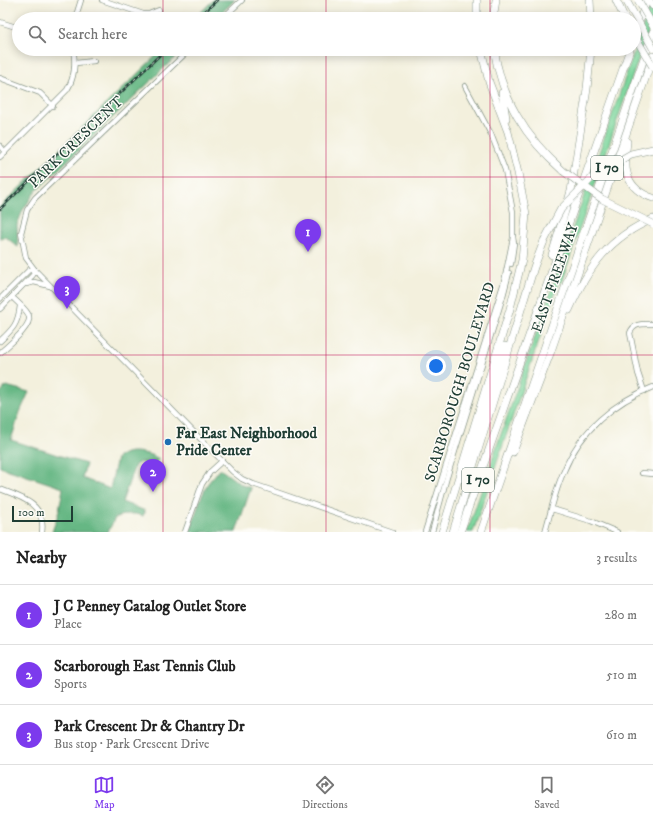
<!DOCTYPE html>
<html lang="en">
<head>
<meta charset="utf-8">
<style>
	:root { --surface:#fff; --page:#f2f2f2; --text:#222; --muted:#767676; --line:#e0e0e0; --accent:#7c3aed }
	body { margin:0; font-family:"IM FELL DW Pica",serif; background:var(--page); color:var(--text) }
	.scale { position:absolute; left:12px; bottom:10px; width:61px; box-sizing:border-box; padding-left:4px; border:2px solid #1f3d34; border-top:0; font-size:11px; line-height:14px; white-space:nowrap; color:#1f3d34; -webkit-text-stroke:3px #fdfcf7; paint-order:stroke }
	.you { position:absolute; left:436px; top:366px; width:14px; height:14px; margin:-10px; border:3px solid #fff; border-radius:50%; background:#1a73e8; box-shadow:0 0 0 6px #1a73e833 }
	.badge { display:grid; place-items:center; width:26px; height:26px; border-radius:50%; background:var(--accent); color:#fff; font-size:13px; font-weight:700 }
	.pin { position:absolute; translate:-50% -33px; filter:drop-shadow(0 1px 2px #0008) }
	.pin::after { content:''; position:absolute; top:21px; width:14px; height:12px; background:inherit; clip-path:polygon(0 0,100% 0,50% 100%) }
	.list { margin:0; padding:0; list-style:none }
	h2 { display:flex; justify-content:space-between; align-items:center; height:52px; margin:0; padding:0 16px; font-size:17px }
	h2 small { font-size:13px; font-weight:400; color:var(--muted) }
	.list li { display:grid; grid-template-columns:26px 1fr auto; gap:12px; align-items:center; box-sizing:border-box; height:60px; padding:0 16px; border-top:1px solid var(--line) }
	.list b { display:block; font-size:15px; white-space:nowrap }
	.list p { margin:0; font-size:13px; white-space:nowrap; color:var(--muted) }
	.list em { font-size:13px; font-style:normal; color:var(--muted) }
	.icon { flex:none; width:22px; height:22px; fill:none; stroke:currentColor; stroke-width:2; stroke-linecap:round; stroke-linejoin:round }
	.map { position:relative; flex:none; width:653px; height:532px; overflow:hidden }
	.search { position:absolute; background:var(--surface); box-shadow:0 2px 10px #0003; left:12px; right:12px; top:12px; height:44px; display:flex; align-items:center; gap:10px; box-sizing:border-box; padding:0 14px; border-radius:22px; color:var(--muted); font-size:15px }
	.sheet { height:232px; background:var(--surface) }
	nav { display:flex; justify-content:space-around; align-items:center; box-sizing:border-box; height:56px; border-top:1px solid var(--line); background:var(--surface); font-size:11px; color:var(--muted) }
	nav a { display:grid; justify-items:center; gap:2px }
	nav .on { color:var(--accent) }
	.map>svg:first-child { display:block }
	.green { fill:#7dd69c; stroke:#4e8a68 }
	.forest { fill:#66b784; stroke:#427a5c }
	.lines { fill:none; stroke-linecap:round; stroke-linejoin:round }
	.minor-casing { stroke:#899688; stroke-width:6 }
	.highway-casing { stroke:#899688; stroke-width:8 }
	.minor { stroke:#fff; stroke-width:4.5 }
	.highway { stroke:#fff; stroke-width:7 }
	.rail-casing { stroke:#1f3d34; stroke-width:2.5 }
	.rail { stroke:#fdfcf7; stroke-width:1; stroke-dasharray:3; stroke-linecap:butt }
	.highway-bridge-casing { stroke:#899688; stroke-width:8; stroke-linecap:butt }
	.highway-bridge { stroke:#fff; stroke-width:7 }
	.grid { fill:none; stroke:#c2185b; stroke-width:1; stroke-opacity:0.55 }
	.poi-dot { fill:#1f6fb2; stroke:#fdfcf7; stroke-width:1.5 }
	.labels { text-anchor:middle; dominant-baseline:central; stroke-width:3; stroke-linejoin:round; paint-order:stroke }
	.shield { fill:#fdfcf7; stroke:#62766e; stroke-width:1 }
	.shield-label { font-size:14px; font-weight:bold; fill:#1f3d34 }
	.street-label { font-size:15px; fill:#1f3d34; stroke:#fdfcf7 }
	.poi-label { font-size:15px; font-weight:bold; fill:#1f3d34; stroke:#fdfcf7; text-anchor:start }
</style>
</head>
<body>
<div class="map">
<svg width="653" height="532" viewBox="0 0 653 532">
	<rect width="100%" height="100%" fill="#fdfcf7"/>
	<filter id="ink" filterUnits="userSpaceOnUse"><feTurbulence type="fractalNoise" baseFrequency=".025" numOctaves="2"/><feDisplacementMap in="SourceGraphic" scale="8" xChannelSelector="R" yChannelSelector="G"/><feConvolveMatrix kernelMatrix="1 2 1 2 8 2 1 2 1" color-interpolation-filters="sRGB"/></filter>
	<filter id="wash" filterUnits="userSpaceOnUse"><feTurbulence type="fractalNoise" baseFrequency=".012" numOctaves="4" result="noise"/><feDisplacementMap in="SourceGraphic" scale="16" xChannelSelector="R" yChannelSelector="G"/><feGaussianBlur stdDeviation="0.9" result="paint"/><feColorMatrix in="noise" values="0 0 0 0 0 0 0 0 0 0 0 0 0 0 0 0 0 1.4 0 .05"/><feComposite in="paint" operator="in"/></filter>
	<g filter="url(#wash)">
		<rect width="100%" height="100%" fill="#f3f0dd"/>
		<path class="green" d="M 652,0 L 653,17 L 561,283 L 559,282 L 473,532 L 467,532 Z"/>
		<g class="forest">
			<path d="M 213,0 L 235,0 L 215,19 L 194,19 Z"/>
			<path d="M 163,49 L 184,49 L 35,192 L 23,210 L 17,225 L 18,247 L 6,237 L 0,238 L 0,207 Z"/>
			<path d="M 6,386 L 29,392 L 20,412 L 11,440 L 86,464 L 82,478 L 110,489 L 117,458 C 120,456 123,454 126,453 C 135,450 152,454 159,459 L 153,465 L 140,462 L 135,465 L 122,502 L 143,510 L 145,511 L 143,516 C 132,512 125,514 115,518 L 108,532 L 52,532 L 59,511 L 63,488 L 0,467 L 0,393 Z"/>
			<path d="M 220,469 L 242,485 L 251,488 L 236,532 L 190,532 L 200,500 L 208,483 Z"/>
		</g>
	</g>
	<g filter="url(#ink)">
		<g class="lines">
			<g class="minor-casing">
				<g id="minor">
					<path d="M 102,0 L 143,14 L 149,14 L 159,10"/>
					<path d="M 75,19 L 81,0"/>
					<path d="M 222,19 L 242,0"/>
					<path d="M 0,22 L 19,28"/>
					<path d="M 190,49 L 35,198 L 27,210 L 21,233 L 26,258 L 35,270 L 233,472 L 242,479 L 253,484 L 392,532"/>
					<path d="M 76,63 L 94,61"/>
					<path d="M 0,78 L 40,93 L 53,106"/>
					<path d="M 0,146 L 5,152"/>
					<path d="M 0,157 L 67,90 C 75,77 76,64 73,49"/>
					<path d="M 511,264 L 514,243 L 513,238"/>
					<path d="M 26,284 L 34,282 L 50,286"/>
					<path d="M 0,299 L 29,270 L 35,270"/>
					<path d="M 0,309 L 33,275 L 35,270"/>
					<path d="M 0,341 C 13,329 18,324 20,306"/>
					<path d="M 0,353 C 7,346 32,327 29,316 C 28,311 16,301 12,297"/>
					<path d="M 644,391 L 638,373 L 630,333 C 634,322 644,324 653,324"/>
					<path d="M 642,473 L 653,474"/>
					<path d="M 0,489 C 21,497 46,504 42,532"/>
					<path d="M 552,509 L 591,521 L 617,532"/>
					<path d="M 185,532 L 202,484 L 210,472 L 222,461"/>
					<path d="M 425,532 L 504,282 L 513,238 L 513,212 L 505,170 L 491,134 L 465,86"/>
					<path d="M 432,532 L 447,477 L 503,296 L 509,273"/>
					<path d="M 545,532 C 551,512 555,490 564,471 C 580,431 614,402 653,387"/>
				</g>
			</g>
			<g class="highway-casing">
				<g id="highway">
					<path d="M 590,0 L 591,19"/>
					<path d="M 616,0 L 625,19"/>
					<path d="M 649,0 L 653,6"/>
					<path d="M 477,19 L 477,0"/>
					<path d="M 493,19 L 496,0"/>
					<path d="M 634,37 L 647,0"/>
					<path d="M 494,49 C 502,100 525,137 563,171"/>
					<path d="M 502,93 L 506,118"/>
					<path d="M 627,142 C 623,168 625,189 653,198"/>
					<path d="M 552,255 L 571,191 L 587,89 L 591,49"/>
					<path d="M 569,310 C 588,268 609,237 653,219"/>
					<path d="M 513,452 L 551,351 L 653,56"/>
					<path d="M 463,479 L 505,346"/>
					<path d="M 442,532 L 510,309 L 522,260 L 526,214 L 518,173 L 508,132 L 489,82 L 481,49"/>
					<path d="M 453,532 L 534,267 L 544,241"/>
					<path d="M 460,532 L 630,49"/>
					<path d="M 481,532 L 653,32"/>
				</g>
			</g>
			<use href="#minor" class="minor"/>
			<use href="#highway" class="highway"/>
			<g class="rail-casing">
				<g id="rail">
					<path d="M 197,19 L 217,0"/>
					<path d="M 0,209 L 166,49"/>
				</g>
			</g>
			<use href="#rail" class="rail"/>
			<g class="highway-bridge-casing">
				<g id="highway-bridge">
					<path d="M 638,0 L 653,26"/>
					<path d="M 627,2 L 653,48"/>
					<path d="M 634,35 L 653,67"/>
					<path d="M 563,171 L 602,199 L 653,224"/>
					<path d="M 544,241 L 561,209 L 595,175 L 631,154 L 653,149"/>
				</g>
			</g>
			<use href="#highway-bridge" class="highway-bridge"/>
		</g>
	</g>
	<path class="grid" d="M 163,0 L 163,19M 326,0 L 326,19M 490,0 L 490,19M 163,49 L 163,532M 326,49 L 326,532M 490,49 L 490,532M 0,177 L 653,177M 0,355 L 653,355"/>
	<circle class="poi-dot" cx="168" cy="442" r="4"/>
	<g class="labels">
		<g class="shield">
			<rect x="591" y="156" width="32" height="24" rx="3"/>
			<rect x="462" y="468" width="32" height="24" rx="3"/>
		</g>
		<g class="shield-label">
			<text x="607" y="168">I 70</text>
			<text x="478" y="480">I 70</text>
		</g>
		<g class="street-label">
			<text transform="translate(76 142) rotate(-44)">PARK CRESCENT</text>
			<text transform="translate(555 278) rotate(-71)">EAST FREEWAY</text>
			<text transform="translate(460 382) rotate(-73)">SCARBOROUGH BOULEVARD</text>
		</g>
		<g class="poi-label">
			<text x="176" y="433">Far East Neighborhood<tspan x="176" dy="17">Pride Center</tspan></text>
		</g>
	</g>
</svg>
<div class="scale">100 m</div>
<div class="you"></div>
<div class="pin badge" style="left:308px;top:252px">1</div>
<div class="pin badge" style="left:153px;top:492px">2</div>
<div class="pin badge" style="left:67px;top:309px">3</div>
<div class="search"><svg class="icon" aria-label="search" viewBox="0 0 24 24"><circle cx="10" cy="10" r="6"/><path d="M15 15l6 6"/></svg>Search here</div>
</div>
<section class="sheet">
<h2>Nearby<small>3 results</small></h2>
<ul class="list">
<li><span class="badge">1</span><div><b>J C Penney Catalog Outlet Store</b><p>Place</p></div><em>280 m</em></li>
<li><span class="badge">2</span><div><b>Scarborough East Tennis Club</b><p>Sports</p></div><em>510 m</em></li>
<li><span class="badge">3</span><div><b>Park Crescent Dr &amp; Chantry Dr</b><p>Bus stop · Park Crescent Drive</p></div><em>610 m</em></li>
</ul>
</section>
<nav>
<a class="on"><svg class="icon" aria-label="map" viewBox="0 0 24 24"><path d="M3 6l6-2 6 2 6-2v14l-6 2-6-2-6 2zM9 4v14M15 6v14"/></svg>Map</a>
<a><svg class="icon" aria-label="directions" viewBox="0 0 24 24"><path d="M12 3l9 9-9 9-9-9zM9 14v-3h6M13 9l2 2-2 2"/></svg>Directions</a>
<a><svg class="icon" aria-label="saved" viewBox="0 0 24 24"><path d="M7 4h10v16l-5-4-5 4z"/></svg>Saved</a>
</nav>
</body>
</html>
